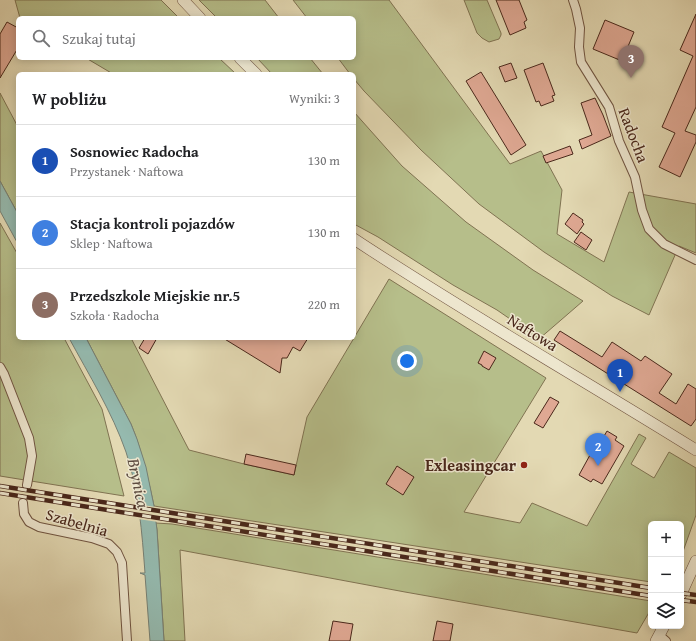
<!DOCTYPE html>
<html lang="pl">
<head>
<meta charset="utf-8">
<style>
	:root { --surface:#fff; --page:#f2f2f2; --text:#202124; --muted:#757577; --line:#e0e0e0; --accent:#0b8043 }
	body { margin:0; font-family:"Gentium Book Plus",serif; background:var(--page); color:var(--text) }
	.controls { position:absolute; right:12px; bottom:12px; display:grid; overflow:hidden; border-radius:6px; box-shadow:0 2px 10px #0003 }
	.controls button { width:36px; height:36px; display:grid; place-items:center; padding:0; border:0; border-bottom:1px solid var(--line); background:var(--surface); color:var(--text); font:20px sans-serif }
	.you { position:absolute; left:407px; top:361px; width:14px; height:14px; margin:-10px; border:3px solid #fff; border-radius:50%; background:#1a73e8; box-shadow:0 0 0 6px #1a73e833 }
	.badge { display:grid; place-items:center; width:26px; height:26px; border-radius:50%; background:var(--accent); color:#fff; font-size:13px; font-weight:700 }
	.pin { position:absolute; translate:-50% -33px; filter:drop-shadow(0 1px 2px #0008) }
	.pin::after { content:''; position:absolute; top:21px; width:14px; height:12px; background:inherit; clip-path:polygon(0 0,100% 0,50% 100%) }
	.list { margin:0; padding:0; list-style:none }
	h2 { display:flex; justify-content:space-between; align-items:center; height:52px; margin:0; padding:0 16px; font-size:17px }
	h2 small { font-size:13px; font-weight:400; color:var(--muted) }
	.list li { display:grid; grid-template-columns:26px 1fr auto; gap:12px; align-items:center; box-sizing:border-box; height:72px; padding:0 16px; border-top:1px solid var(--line) }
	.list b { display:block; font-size:15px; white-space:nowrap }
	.list p { margin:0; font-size:13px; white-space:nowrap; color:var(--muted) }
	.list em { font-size:13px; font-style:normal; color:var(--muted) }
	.icon { flex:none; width:22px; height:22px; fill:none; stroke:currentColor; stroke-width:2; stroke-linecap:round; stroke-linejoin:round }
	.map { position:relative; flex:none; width:696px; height:641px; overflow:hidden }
	.search { position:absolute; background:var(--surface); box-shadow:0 2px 10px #0003; left:16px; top:16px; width:340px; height:44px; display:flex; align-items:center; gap:10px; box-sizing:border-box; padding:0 14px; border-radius:6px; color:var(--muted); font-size:15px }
	.panel { position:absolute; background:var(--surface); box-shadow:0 2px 10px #0003; left:16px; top:72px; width:340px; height:268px; border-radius:6px }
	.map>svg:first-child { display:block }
	.green { fill:#b6be8a; stroke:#807352 }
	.water { fill:#95baaf; stroke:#778074 }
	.pier { fill:#e3d9b3 }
	.building { fill:#dfa893; stroke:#4a281b }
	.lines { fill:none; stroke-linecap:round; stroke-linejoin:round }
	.minor-tunnel { stroke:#c4b695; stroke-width:8; stroke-dasharray:8 4; stroke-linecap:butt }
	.minor-casing { stroke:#705441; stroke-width:10 }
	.tertiary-casing { stroke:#705441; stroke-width:12 }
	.minor { stroke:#ede6ce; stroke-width:8 }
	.tertiary { stroke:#ede6ce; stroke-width:11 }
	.rail-casing { stroke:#4a281b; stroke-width:4.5 }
	.rail { stroke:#ede6ce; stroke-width:3; stroke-dasharray:9; stroke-linecap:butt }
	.poi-dot { fill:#8f2418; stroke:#ede6ce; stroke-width:1.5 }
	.labels { text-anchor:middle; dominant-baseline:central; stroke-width:3; stroke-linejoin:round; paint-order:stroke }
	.street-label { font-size:16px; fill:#4a281b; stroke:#ede6ce }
	.poi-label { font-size:16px; font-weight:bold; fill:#4a281b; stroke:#ede6ce; text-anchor:end }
	.water-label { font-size:17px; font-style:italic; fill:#5d4c40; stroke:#ede6ce }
</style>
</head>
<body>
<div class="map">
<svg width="696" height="641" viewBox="0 0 696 641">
	<rect width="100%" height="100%" fill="#e3d9b3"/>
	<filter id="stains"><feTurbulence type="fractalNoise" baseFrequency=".005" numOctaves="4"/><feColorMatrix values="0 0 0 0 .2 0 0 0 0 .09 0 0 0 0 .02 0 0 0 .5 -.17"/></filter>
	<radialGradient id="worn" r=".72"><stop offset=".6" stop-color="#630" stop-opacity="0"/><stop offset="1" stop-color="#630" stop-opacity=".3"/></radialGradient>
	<g class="green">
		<path d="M 15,0 L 161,0 L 179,18 L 20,18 Z"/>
		<path d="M 199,0 L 265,0 L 279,18 L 217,18 Z"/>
		<path d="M 293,0 L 389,0 L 510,164 L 541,151 L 562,190 L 557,234 L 604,262 L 629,192 L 696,204 L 696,253 L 679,246 L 649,315 L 612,296 L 544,252 L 479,204 L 421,150 L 364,91 L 354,79 L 354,74 L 350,74 L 338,58 L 354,58 L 354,18 L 307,18 Z"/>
		<path d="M 464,0 L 487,0 L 501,33 L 501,35 L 499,39 L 489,42 L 482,38 L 477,33 Z"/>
		<path d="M 86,58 L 219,58 L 236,74 L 113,74 Z"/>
		<path d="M 257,58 L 310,58 L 323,74 L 272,74 Z"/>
		<path d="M 0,93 L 18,127 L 18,214 L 0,181 Z"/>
		<path d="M 354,112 L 402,166 L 466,222 L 533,270 L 583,301 L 539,339 L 497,310 L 453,285 L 378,237 L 354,224 Z"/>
		<path d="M 0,223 L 18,255 L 18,338 L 64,338 L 102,409 L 124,496 L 0,476 Z"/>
		<path d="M 389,279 L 546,378 L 464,512 L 520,523 L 532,503 L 587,526 L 639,434 L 646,438 L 631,464 L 654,478 L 669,452 L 696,468 L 696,515 L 681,557 L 681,524 L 651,524 L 651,582 L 154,506 C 148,478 142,451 131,424 L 86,338 L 131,338 L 189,450 L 244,464 L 294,475 L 307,417 Z"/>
		<path d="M 156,523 L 172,524 L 651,601 L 651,609 L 637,633 L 405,592 L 180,550 L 185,641 L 164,641 L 157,530 Z"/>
	</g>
	<g class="water">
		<path d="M 0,181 L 18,214 L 18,244 L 0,211 Z"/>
		<path d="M 69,338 L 86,338 L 131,424 L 137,439 L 146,467 L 154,506 L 157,530 L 164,641 L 150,641 L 145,575 L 140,573 L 145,573 C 142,533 139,491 126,452 C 112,412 89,375 69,338 Z"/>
	</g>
	<path class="pier" d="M 136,504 L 156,507 L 158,522 L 138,519 Z"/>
	<g class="building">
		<path d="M 496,0 L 519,0 L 527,20 L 524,22 L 526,28 L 510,35 Z"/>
		<path d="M 696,14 L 696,107 L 685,131 L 696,135 L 696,142 L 680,177 L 659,167 L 675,133 L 662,127 L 693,56 L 680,50 Z"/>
		<path d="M 605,20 L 634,32 L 622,61 L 593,49 Z"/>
		<path d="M 7,22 L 18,28 L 18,48 L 0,78 L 0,34 Z"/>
		<path d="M 511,63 L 517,78 L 505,82 L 499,67 Z"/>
		<path d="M 543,63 L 555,95 L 552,96 L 554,101 L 541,106 L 539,101 L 536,102 L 524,70 Z"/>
		<path d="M 481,72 L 526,145 L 511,155 L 466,81 Z"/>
		<path d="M 595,98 L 603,115 L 611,136 L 582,149 L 579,140 L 592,135 L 581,103 Z"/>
		<path d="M 570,146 L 573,154 L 546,163 L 543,156 Z"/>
		<path d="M 573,213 L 583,220 L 582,222 L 584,224 L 577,234 L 565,224 Z"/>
		<path d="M 581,232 L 592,240 L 586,250 L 574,242 Z"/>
		<path d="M 560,331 L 602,357 L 612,342 L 641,361 L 645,356 L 672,374 L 659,393 L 676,404 L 688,384 L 696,389 L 696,419 L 691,426 L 554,340 Z"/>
		<path d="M 145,338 L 157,338 L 148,354 L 139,348 Z"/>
		<path d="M 223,338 L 308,338 L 300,351 L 293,347 L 287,358 L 282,358 L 280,373 Z"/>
		<path d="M 484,351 L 496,358 L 489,370 L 482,366 L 482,365 L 478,363 Z"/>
		<path d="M 550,397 L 559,402 L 543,428 L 534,423 Z"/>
		<path d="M 607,431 L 617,437 L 615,440 L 624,446 L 602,484 L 593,479 L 591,482 L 579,475 L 590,455 L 592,457 Z"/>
		<path d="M 246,454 L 296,465 L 294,475 L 244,464 Z"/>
		<path d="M 397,466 L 414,477 L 403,495 L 386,484 Z"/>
		<path d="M 333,621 L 353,624 L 350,641 L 329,641 Z"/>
		<path d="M 437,621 L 453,624 L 450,641 L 433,641 Z"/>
	</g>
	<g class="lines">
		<path class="minor-tunnel" d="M 23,503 L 27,485"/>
		<g class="minor-casing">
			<g id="minor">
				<path d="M 573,0 L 576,9 L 580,28 L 579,47 L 581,62 L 609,107 L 619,141 L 635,177 L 642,210 L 649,229 L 664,244 L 696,260"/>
				<path d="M 0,367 L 4,374 L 29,438 L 32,456 L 27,485"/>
				<path d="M 23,503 L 24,514 L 29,522 L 39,527 L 92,538 L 109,544 L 117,552 L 122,563 L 127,641"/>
				<path d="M 659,635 L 666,641"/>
			</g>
		</g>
		<g class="tertiary-casing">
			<g id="tertiary">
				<path d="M 183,0 L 200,18"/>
				<path d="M 240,58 L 256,74"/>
				<path d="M 354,239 C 466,313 582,379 696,450"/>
				<path d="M 681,594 L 696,561"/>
				<path d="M 656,641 L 664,626"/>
			</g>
		</g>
		<use href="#minor" class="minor"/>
		<use href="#tertiary" class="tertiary"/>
		<g class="rail-casing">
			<g id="rail">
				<path d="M 0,486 L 651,588"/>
				<path d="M 0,493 L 651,596"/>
				<path d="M 681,593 L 696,595"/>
				<path d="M 681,600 L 696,602"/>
			</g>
		</g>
		<use href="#rail" class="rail"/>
	</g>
	<circle class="poi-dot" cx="524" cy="465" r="4"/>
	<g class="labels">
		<g class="street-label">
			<text transform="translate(634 135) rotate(69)">Radocha</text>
			<text transform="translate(533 332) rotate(32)">Naftowa</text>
			<text transform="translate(77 522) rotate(16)">Szabelnia</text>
		</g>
		<g class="poi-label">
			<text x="516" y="465">Exleasingcar</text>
		</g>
		<g class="water-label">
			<text transform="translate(139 483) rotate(78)">Brynica</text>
		</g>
	</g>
	<rect width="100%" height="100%" filter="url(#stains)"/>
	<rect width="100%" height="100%" fill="url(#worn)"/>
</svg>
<div class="controls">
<button>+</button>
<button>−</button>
<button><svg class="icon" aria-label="layers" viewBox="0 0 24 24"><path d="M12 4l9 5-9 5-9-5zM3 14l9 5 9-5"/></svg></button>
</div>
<div class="you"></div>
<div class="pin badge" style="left:620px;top:392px;background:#1a4fb4">1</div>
<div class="pin badge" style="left:598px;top:466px;background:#3f7fe0">2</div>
<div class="pin badge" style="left:631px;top:78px;background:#8d6e63">3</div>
<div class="search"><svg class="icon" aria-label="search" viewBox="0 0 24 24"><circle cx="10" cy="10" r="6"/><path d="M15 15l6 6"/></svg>Szukaj tutaj</div>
<section class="panel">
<h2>W pobliżu<small>Wyniki: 3</small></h2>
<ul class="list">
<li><span class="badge" style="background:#1a4fb4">1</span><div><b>Sosnowiec Radocha</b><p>Przystanek · Naftowa</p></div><em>130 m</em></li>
<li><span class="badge" style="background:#3f7fe0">2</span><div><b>Stacja kontroli pojazdów</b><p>Sklep · Naftowa</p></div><em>130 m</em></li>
<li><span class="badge" style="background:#8d6e63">3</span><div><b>Przedszkole Miejskie nr.5</b><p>Szkoła · Radocha</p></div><em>220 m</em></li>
</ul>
</section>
</div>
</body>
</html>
